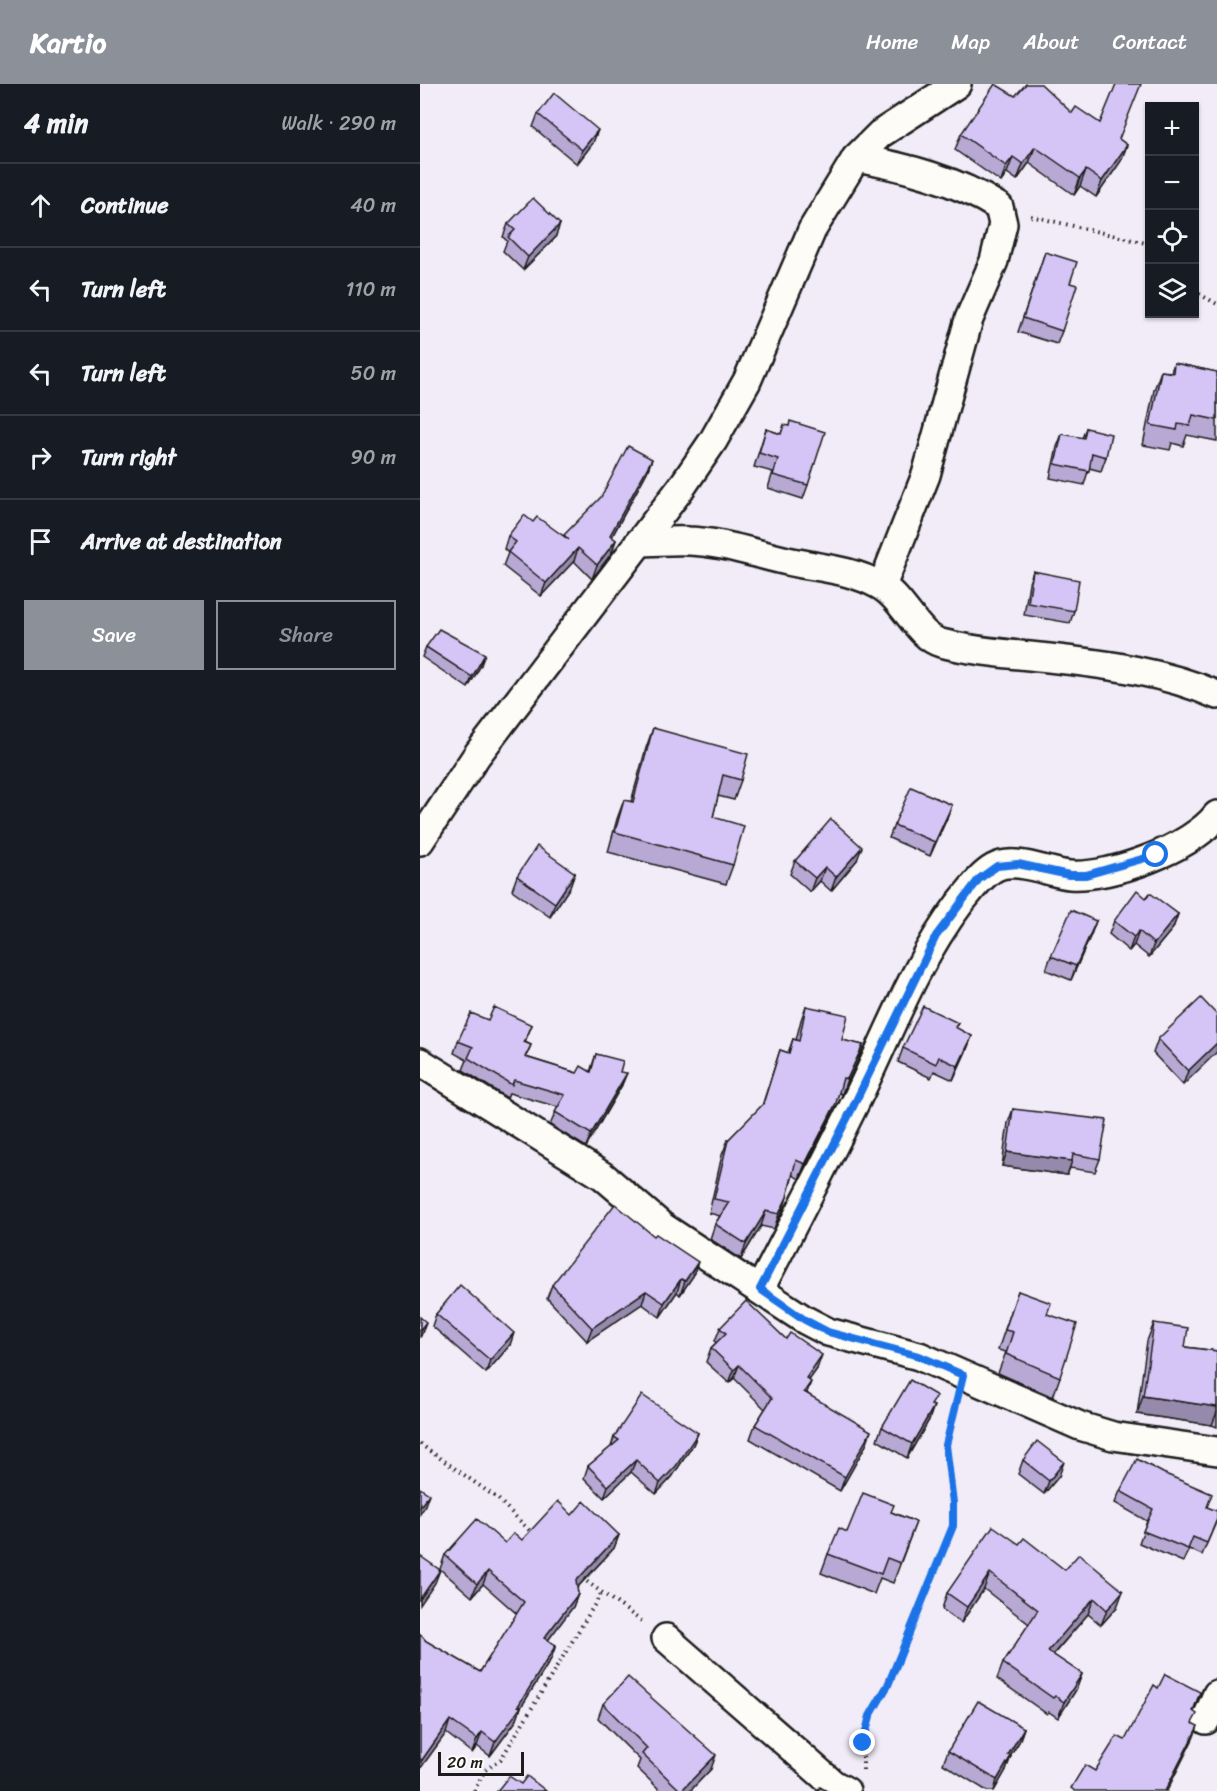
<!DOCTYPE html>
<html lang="en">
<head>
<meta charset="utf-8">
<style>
	:root { --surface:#171b24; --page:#20242c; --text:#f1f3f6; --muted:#9ea1a6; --line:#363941; --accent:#8c9099 }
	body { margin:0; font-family:Sriracha,sans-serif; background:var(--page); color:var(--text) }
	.controls { position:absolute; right:18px; top:18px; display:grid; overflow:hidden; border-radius:0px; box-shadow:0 2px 4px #0004 }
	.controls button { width:54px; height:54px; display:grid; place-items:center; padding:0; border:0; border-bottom:2px solid var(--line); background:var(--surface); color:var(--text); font:30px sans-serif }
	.scale { position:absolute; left:18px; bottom:15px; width:86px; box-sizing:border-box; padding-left:6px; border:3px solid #1c1c1c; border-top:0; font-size:16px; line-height:21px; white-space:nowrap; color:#1c1c1c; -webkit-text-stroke:4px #fdfcf7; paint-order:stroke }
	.stop { position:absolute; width:18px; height:18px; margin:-14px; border:4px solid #1a73e8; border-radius:50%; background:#fff }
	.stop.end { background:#1a73e8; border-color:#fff; box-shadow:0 2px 6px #0008 }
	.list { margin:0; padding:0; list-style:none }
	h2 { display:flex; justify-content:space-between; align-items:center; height:78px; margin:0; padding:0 24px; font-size:26px }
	h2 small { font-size:20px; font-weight:400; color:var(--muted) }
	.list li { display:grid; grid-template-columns:39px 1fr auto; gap:18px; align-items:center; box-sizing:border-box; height:84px; padding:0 24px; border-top:2px solid var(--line) }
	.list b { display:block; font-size:22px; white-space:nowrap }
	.list em { font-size:20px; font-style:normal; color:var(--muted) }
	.actions { display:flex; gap:12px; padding:18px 24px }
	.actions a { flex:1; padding:14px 0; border:2px solid var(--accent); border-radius:0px; text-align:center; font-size:21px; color:var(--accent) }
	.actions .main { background:var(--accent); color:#fff }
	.icon { flex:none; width:33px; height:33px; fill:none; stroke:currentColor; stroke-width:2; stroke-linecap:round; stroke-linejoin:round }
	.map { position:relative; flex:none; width:797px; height:1707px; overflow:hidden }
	header { display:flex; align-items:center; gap:36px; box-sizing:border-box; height:84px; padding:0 30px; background:var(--accent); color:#fff }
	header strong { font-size:28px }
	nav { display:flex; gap:33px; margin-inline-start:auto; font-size:21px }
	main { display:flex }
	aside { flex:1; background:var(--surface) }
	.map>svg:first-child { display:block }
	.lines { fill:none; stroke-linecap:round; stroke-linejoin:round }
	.street-casing { stroke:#1c1c1c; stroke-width:32 }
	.path { stroke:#1c1c1c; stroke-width:4; stroke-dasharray:1.5 4.5; stroke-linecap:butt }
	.street { stroke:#fdfcf7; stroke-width:27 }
	.wall { fill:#b7a9d4; stroke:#1c1c1c; stroke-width:1.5 }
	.shaded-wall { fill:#958aac; stroke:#1c1c1c; stroke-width:1.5 }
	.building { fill:#d5c5f6; stroke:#1c1c1c; stroke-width:1.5 }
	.route { stroke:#1a73e8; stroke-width:8 }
</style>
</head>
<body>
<header>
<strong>Kartio</strong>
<nav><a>Home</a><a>Map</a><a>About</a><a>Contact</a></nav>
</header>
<main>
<aside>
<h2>4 min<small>Walk · 290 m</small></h2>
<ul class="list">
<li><svg class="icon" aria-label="ahead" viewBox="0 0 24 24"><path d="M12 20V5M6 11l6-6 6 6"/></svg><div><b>Continue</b></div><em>40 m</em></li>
<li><svg class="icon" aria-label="left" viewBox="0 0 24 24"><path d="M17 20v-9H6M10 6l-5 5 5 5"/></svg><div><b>Turn left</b></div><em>110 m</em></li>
<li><svg class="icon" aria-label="left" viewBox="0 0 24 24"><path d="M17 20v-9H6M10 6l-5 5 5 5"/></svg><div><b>Turn left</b></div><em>50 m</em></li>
<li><svg class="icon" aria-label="right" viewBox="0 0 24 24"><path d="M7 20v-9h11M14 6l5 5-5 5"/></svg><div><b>Turn right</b></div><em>90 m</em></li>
<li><svg class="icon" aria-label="arrive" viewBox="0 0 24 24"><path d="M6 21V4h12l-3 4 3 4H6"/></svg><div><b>Arrive at destination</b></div></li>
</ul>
<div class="actions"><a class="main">Save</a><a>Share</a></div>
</aside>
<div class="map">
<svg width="797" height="1707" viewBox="0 0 797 1707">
	<rect width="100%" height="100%" fill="#f1ecf7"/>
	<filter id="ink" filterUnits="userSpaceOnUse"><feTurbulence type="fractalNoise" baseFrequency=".0167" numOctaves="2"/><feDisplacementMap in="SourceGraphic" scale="12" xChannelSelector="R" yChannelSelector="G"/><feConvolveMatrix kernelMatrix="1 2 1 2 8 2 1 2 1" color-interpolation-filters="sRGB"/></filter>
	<g filter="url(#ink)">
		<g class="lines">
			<g class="street-casing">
				<g id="street">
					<path d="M 436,74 C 486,83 537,96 579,123 L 583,140 L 574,177 L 549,235 L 506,391 L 462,502"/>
					<path d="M 219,458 C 236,458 253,456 269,457 C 304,458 338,471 372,478 C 402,484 432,486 459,501 C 484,514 496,552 521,559 C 556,568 593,570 629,574 C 685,580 745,588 797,611"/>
					<path d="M 0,757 L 57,671 L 261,404 L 293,357 L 327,297 L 392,146 L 436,74 L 460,50 L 537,0"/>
					<path d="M 0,978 L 183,1092 L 243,1143 L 385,1236 L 408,1248 L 499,1272 L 660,1342 L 693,1352 L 797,1367"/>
					<path d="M 340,1205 C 371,1145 403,1084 433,1023 C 467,955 493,881 540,819 C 551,806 560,792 574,784 C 595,772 628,789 650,791 C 691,794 772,764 797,731"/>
					<path d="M 246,1554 L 413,1700 L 426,1707"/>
					<path d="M 786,1636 L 797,1610"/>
				</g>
			</g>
			<g class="path">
				<path d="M 611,132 L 730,160"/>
				<path d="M 774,207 L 797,220"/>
				<path d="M 0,1360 L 77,1414 L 112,1449"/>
				<path d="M 162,1494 L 224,1539"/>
				<path d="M 443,1686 L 443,1659 L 450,1632 L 468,1601 L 533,1442 L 533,1419 L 526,1361 L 536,1318"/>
				<path d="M 54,1707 L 65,1686 L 81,1675 L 181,1510"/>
			</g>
			<use href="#street" class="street"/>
		</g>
		<g class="wall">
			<path d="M 595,12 L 700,56 L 707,61 L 701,77 L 676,113 L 660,102 L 654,111 L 609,79 L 597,96 L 587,89 L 581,98 L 535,66 L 541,50 Z"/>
			<path d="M 118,30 L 173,59 L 157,80 L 113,43 Z"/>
			<path d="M 88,140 L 140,140 L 135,154 L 103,186 L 83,167 L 87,157 L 83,153 Z"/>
			<path d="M 625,168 L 650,199 L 642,247 L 637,260 L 598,248 Z"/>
			<path d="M 754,279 L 797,288 L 797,357 L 767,351 L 763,362 L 752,359 L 750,366 L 723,361 L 734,306 L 741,287 L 751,288 Z"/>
			<path d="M 364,341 L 388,401 L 383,415 L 348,404 L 353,388 L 334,383 L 346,345 L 361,350 Z"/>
			<path d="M 666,344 L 686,373 L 681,387 L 669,384 L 664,401 L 630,394 L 637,363 L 642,350 L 662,354 Z"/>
			<path d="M 232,375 L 227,388 L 192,453 L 196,456 L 191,470 L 172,495 L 154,477 L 121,512 L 83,482 L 88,469 L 84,465 L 88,452 L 113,438 L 144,452 Z"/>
			<path d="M 613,487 L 654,527 L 650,539 L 604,531 L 609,499 Z"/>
			<path d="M 6,563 L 61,581 L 48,604 L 2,573 Z"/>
			<path d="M 233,644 L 321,696 L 314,716 L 298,712 L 293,733 L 313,781 L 306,800 L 188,768 L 197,735 L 204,716 L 211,718 L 226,664 Z"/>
			<path d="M 527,734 L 510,772 L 469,754 L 474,741 Z"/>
			<path d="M 437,776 L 411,807 L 400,797 L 390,808 L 370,790 L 375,777 Z"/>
			<path d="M 155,789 L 150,803 L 130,833 L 92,806 L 97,792 Z"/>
			<path d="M 758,830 L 753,844 L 729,873 L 714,861 L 709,867 L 689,850 L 694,837 Z"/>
			<path d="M 676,837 L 651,896 L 626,886 L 631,872 Z"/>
			<path d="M 386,922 L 422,956 L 443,961 L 438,976 L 422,1010 L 419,1009 L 410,1033 L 379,1095 L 373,1091 L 367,1113 L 362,1128 L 354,1145 L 341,1142 L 321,1175 L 290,1155 L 295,1140 L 300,1132 L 289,1129 L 302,1071 L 308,1056 L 342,1022 L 360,966 L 368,969 L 373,955 L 376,956 L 381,936 Z"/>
			<path d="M 797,931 L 763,1001 L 733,969 L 738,955 Z"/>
			<path d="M 68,936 L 112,941 L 105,958 L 111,961 L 106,973 L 157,989 L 170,988 L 176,970 L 200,988 L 202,1001 L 166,1063 L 130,1041 L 138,1023 L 89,1009 L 87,1014 L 43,986 L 47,976 L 34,969 L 38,957 Z"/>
			<path d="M 538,939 L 536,944 L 552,952 L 547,965 L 533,996 L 514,987 L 511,994 L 478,978 L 483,964 Z"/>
			<path d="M 593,1025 L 680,1075 L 675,1088 L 650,1084 L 647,1091 L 582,1082 L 588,1039 Z"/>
			<path d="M 273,1192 L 260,1211 L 257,1208 L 240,1233 L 222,1220 L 167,1257 L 127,1214 L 132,1201 Z"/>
			<path d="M 598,1207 L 627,1230 L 640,1293 L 633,1313 L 578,1289 L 586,1268 L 578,1266 Z"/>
			<path d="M 16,1230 L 90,1261 L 66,1289 L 12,1242 Z"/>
			<path d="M 734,1239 L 765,1263 L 797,1267 L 797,1343 L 792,1341 L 717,1330 L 727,1257 Z"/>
			<path d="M 300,1244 L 397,1285 L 389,1296 L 387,1309 L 446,1361 L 420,1407 L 330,1355 L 335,1341 L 345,1325 L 314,1294 L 309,1299 L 286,1278 L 291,1264 L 296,1259 L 295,1257 Z"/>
			<path d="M 513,1322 L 509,1336 L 487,1374 L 457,1356 L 462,1343 Z"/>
			<path d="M 278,1349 L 273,1361 L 252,1393 L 236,1410 L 211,1388 L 184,1414 L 164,1394 L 168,1382 L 191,1363 L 194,1353 Z"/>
			<path d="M 603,1376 L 639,1392 L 624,1410 L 598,1390 Z"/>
			<path d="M 700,1407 L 787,1423 L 797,1436 L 782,1471 L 769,1465 L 763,1478 L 719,1459 L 727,1437 L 695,1419 Z"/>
			<path d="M 471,1428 L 496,1438 L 473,1499 L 460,1494 L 454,1510 L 401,1489 L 408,1470 L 427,1448 Z"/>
			<path d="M 152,1431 L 199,1451 L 194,1464 L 157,1504 L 158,1510 L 153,1523 L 128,1556 L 131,1575 L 101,1623 L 96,1637 L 70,1672 L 57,1662 L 52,1669 L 26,1649 L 0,1685 L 0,1550 L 6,1557 L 60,1588 L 97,1530 L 63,1500 L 52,1513 L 20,1485 L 25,1471 L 102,1456 Z"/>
			<path d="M 599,1460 L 645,1486 L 697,1523 L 681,1541 L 668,1530 L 633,1571 L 662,1590 L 656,1606 L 638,1634 L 629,1628 L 627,1630 L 577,1595 L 583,1579 L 609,1540 L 564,1505 L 541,1539 L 522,1525 L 527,1509 Z"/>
			<path d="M 183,1620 L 291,1685 L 270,1707 L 241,1707 L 217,1684 L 220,1676 L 178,1634 Z"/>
			<path d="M 604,1644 L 599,1658 L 590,1672 L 591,1672 L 586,1686 L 574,1707 L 567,1707 L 523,1680 L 528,1667 Z"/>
		</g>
		<g class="shaded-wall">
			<path d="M 178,46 L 173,59 L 157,80 L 162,66 Z"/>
			<path d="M 707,61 L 701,77 L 676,113 L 682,97 Z"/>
			<path d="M 615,63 L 609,79 L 597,96 L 603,80 Z"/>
			<path d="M 593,73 L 587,89 L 581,98 L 586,82 Z"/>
			<path d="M 666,86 L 660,102 L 654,111 L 660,94 Z"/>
			<path d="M 140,140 L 135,154 L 103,186 L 108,173 Z"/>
			<path d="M 232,375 L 227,388 L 185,465 L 190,451 Z"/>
			<path d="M 196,456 L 191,470 L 172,495 L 177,481 Z"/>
			<path d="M 158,464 L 154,477 L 121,512 L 126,499 Z"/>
			<path d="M 65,570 L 61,581 L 48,604 L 52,593 Z"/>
			<path d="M 532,721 L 527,734 L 510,772 L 515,758 Z"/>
			<path d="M 442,763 L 437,776 L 411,807 L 416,793 Z"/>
			<path d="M 405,783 L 400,797 L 390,808 L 395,794 Z"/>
			<path d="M 155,789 L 150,803 L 130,833 L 135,819 Z"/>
			<path d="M 758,830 L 753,844 L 729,873 L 734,860 Z"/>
			<path d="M 676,837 L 671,851 L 651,896 L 656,882 Z"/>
			<path d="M 719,847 L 714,861 L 709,867 L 714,853 Z"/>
			<path d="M 552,952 L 547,965 L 533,996 L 538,982 Z"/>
			<path d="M 797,959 L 797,968 L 763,1001 L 768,987 Z"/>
			<path d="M 443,961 L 438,976 L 422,1010 L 427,995 Z"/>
			<path d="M 207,989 L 202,1001 L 166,1063 L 171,1050 Z"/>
			<path d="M 416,1019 L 410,1033 L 379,1095 L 385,1080 Z"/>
			<path d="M 587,1068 L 652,1077 L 647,1091 L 582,1082 Z"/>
			<path d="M 367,1113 L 362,1128 L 354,1145 L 359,1130 Z"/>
			<path d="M 346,1127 L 341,1142 L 321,1175 L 326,1160 Z"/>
			<path d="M 278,1178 L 273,1192 L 260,1211 L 265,1197 Z"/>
			<path d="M 261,1195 L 257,1208 L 240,1233 L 244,1219 Z"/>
			<path d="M 226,1207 L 222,1220 L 167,1257 L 172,1244 Z"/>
			<path d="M 6,1238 L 1,1252 L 0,1253 L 0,1246 Z"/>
			<path d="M 94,1249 L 90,1261 L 66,1289 L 70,1276 Z"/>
			<path d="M 402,1271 L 397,1285 L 381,1308 L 386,1294 Z"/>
			<path d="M 319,1281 L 314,1294 L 309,1299 L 314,1286 Z"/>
			<path d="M 391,1298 L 386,1311 L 384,1308 Z"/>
			<path d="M 723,1312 L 797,1323 L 797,1328 L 792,1341 L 717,1330 Z"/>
			<path d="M 514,1322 L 509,1336 L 487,1374 L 492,1360 Z"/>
			<path d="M 451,1347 L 446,1361 L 420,1407 L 425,1393 Z"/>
			<path d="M 278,1349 L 273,1361 L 252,1393 L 236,1410 L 240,1399 Z"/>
			<path d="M 216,1376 L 211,1388 L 184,1414 L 188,1402 Z"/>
			<path d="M 644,1378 L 639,1392 L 624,1410 L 629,1397 Z"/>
			<path d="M 9,1410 L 4,1424 L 0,1430 L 0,1423 Z"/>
			<path d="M 199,1451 L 194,1464 L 151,1510 L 156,1497 Z"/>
			<path d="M 20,1486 L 15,1499 L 0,1521 L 0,1515 Z"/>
			<path d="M 68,1487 L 63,1500 L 52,1513 L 57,1500 Z"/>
			<path d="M 570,1489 L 564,1505 L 541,1539 L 547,1523 Z"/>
			<path d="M 703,1507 L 697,1523 L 681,1541 L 687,1526 Z"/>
			<path d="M 158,1510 L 153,1523 L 120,1567 L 124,1554 Z"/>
			<path d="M 674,1514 L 668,1530 L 622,1583 L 628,1567 Z"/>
			<path d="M 136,1561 L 131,1575 L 100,1625 L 101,1623 L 96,1637 L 70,1672 L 75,1658 Z"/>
			<path d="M 662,1590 L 656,1606 L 638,1634 L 644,1618 Z"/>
			<path d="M 30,1636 L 26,1649 L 0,1685 L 0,1681 L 2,1676 Z"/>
			<path d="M 778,1642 L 773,1655 L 747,1707 L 745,1707 Z"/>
			<path d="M 604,1644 L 599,1658 L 583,1684 L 588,1671 Z"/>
			<path d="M 62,1648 L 57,1662 L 52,1669 L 57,1655 Z"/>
			<path d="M 296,1671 L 291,1685 L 270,1707 L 261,1707 Z"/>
			<path d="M 591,1672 L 586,1686 L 574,1707 L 577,1696 Z"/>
		</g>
		<g class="building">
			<path d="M 575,0 L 595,12 L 606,0 L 621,0 L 652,29 L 656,23 L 680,39 L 696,0 L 721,0 L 699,55 L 707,61 L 682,97 L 666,86 L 660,94 L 615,63 L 603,80 L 593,73 L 586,82 L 541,50 Z"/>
			<path d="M 134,9 L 178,46 L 162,66 L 118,30 Z"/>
			<path d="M 113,114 L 140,140 L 108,173 L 88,153 L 95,146 L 88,140 Z"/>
			<path d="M 625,168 L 657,178 L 650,199 L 657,201 L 642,247 L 603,234 Z"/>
			<path d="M 754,279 L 797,288 L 797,336 L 773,331 L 770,342 L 758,340 L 757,346 L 730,341 L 741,287 L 753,289 Z"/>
			<path d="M 370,337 L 405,348 L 388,401 L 353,391 L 358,375 L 339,369 L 346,345 L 361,350 L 364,341 L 369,342 Z"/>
			<path d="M 666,344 L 691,350 L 686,373 L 672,369 L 669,387 L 635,380 L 642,350 L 664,354 Z"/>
			<path d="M 208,362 L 232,375 L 190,451 L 196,456 L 177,481 L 158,464 L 126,499 L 88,468 L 96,458 L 88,452 L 104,431 L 113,438 L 117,433 L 149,456 L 144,451 L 181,413 Z"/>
			<path d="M 613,487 L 659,496 L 654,527 L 608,519 Z"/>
			<path d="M 19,545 L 65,570 L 52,593 L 6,563 Z"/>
			<path d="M 233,644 L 328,670 L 321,696 L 303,691 L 293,733 L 324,742 L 313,781 L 195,748 L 204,716 L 213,718 Z"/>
			<path d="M 491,703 L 532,721 L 515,758 L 474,741 Z"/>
			<path d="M 411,735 L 442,763 L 416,793 L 405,783 L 395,794 L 375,777 Z"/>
			<path d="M 117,762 L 155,789 L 135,819 L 97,792 Z"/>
			<path d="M 717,806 L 726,814 L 730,809 L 758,830 L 734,860 L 719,847 L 714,853 L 694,837 Z"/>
			<path d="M 651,826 L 676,837 L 656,882 L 631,872 Z"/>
			<path d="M 781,914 L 797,931 L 797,959 L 768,987 L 738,955 Z"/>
			<path d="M 386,922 L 428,931 L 422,956 L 443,961 L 427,995 L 423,994 L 416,1019 L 385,1080 L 376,1076 L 367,1113 L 359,1130 L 346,1127 L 326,1160 L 295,1140 L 309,1118 L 294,1115 L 308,1056 L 343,1020 L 360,966 L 369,969 L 373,955 L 379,957 Z"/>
			<path d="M 503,922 L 538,939 L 535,943 L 552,952 L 538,982 L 519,973 L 516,980 L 483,964 Z"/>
			<path d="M 74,923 L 112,941 L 104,958 L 111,961 L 105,973 L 157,989 L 161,982 L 171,988 L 176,970 L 203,977 L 200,988 L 207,989 L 171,1050 L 135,1028 L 145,1011 L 94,996 L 92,1001 L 48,974 L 53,963 L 38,957 L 51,929 L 68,936 Z"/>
			<path d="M 593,1025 L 687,1036 L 680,1075 L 653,1070 L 652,1077 L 587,1068 Z"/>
			<path d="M 195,1120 L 234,1152 L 236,1150 L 278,1178 L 265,1197 L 261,1195 L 244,1219 L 226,1207 L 172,1244 L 132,1201 Z"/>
			<path d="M 40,1201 L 94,1249 L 70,1276 L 16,1230 Z"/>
			<path d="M 598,1207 L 631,1219 L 627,1230 L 657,1240 L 640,1293 L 586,1270 L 593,1248 L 585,1246 Z"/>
			<path d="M 326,1217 L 366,1255 L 370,1249 L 402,1271 L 386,1294 L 391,1298 L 384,1308 L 451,1347 L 425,1393 L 335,1341 L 352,1314 L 319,1281 L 314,1286 L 291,1264 L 306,1249 L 300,1244 Z"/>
			<path d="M 0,1233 L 6,1238 L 0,1246 Z"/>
			<path d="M 734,1239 L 768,1244 L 765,1263 L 797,1267 L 797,1323 L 723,1312 Z"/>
			<path d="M 490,1296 L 517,1312 L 511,1321 L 514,1322 L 492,1360 L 462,1343 Z"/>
			<path d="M 222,1311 L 278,1349 L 256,1382 L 240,1399 L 216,1376 L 188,1402 L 168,1382 L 199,1356 L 194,1353 Z"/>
			<path d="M 617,1357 L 644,1378 L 629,1397 L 603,1376 Z"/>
			<path d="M 717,1375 L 743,1389 L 792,1410 L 787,1423 L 797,1427 L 797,1435 L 787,1459 L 773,1453 L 768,1465 L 723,1447 L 733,1425 L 700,1407 Z"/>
			<path d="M 0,1404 L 9,1410 L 0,1423 Z"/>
			<path d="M 443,1409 L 474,1421 L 471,1428 L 496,1438 L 480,1479 L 467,1474 L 461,1490 L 408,1470 L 419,1444 L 427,1448 Z"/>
			<path d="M 138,1417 L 152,1431 L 164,1417 L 199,1451 L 156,1497 L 158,1510 L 124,1554 L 136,1561 L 98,1622 L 101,1623 L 75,1658 L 62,1648 L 57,1655 L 30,1636 L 2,1676 L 0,1675 L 0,1550 L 6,1557 L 60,1588 L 104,1518 L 68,1487 L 57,1500 L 25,1471 L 57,1435 L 85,1459 L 94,1449 L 102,1456 Z"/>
			<path d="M 573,1442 L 599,1460 L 604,1454 L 645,1486 L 659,1470 L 703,1507 L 687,1526 L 674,1514 L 628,1567 L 662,1590 L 644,1618 L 635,1612 L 633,1614 L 583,1579 L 618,1526 L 570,1489 L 547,1523 L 527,1509 Z"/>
			<path d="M 0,1472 L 20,1486 L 0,1515 Z"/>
			<path d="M 745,1590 L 780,1608 L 773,1627 L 777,1630 L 772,1639 L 778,1642 L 745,1707 L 655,1707 L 651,1704 L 665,1681 L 675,1687 L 697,1652 L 705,1656 L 734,1601 L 738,1604 Z"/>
			<path d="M 208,1593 L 296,1671 L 261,1707 L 222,1670 L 227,1664 L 183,1620 Z"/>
			<path d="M 558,1617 L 604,1644 L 588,1671 L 591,1672 L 577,1696 L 528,1667 Z"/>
			<path d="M 89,1692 L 101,1700 L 107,1692 L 126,1707 L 77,1707 Z"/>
			<path d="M 400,1703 L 407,1707 L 397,1707 Z"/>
		</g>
	</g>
	<g class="lines" filter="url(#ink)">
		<path class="route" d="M 443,1659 L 450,1632 L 468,1601 L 533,1442 L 533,1419 L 526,1361 L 543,1291 L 499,1272 L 408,1248 L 385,1236 L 340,1205 L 432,1025 L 516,852 L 559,795 L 577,782 L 598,780 L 649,791 L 666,791 L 736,771"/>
	</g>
</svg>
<div class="controls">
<button>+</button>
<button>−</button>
<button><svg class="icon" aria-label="locate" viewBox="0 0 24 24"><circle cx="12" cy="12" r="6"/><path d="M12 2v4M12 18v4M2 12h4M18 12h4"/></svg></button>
<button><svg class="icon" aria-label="layers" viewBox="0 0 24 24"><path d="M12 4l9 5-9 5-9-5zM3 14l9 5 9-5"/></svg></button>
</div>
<div class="scale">20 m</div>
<div class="stop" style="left:736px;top:771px"></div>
<div class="stop end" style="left:443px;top:1659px"></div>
</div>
</main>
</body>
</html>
